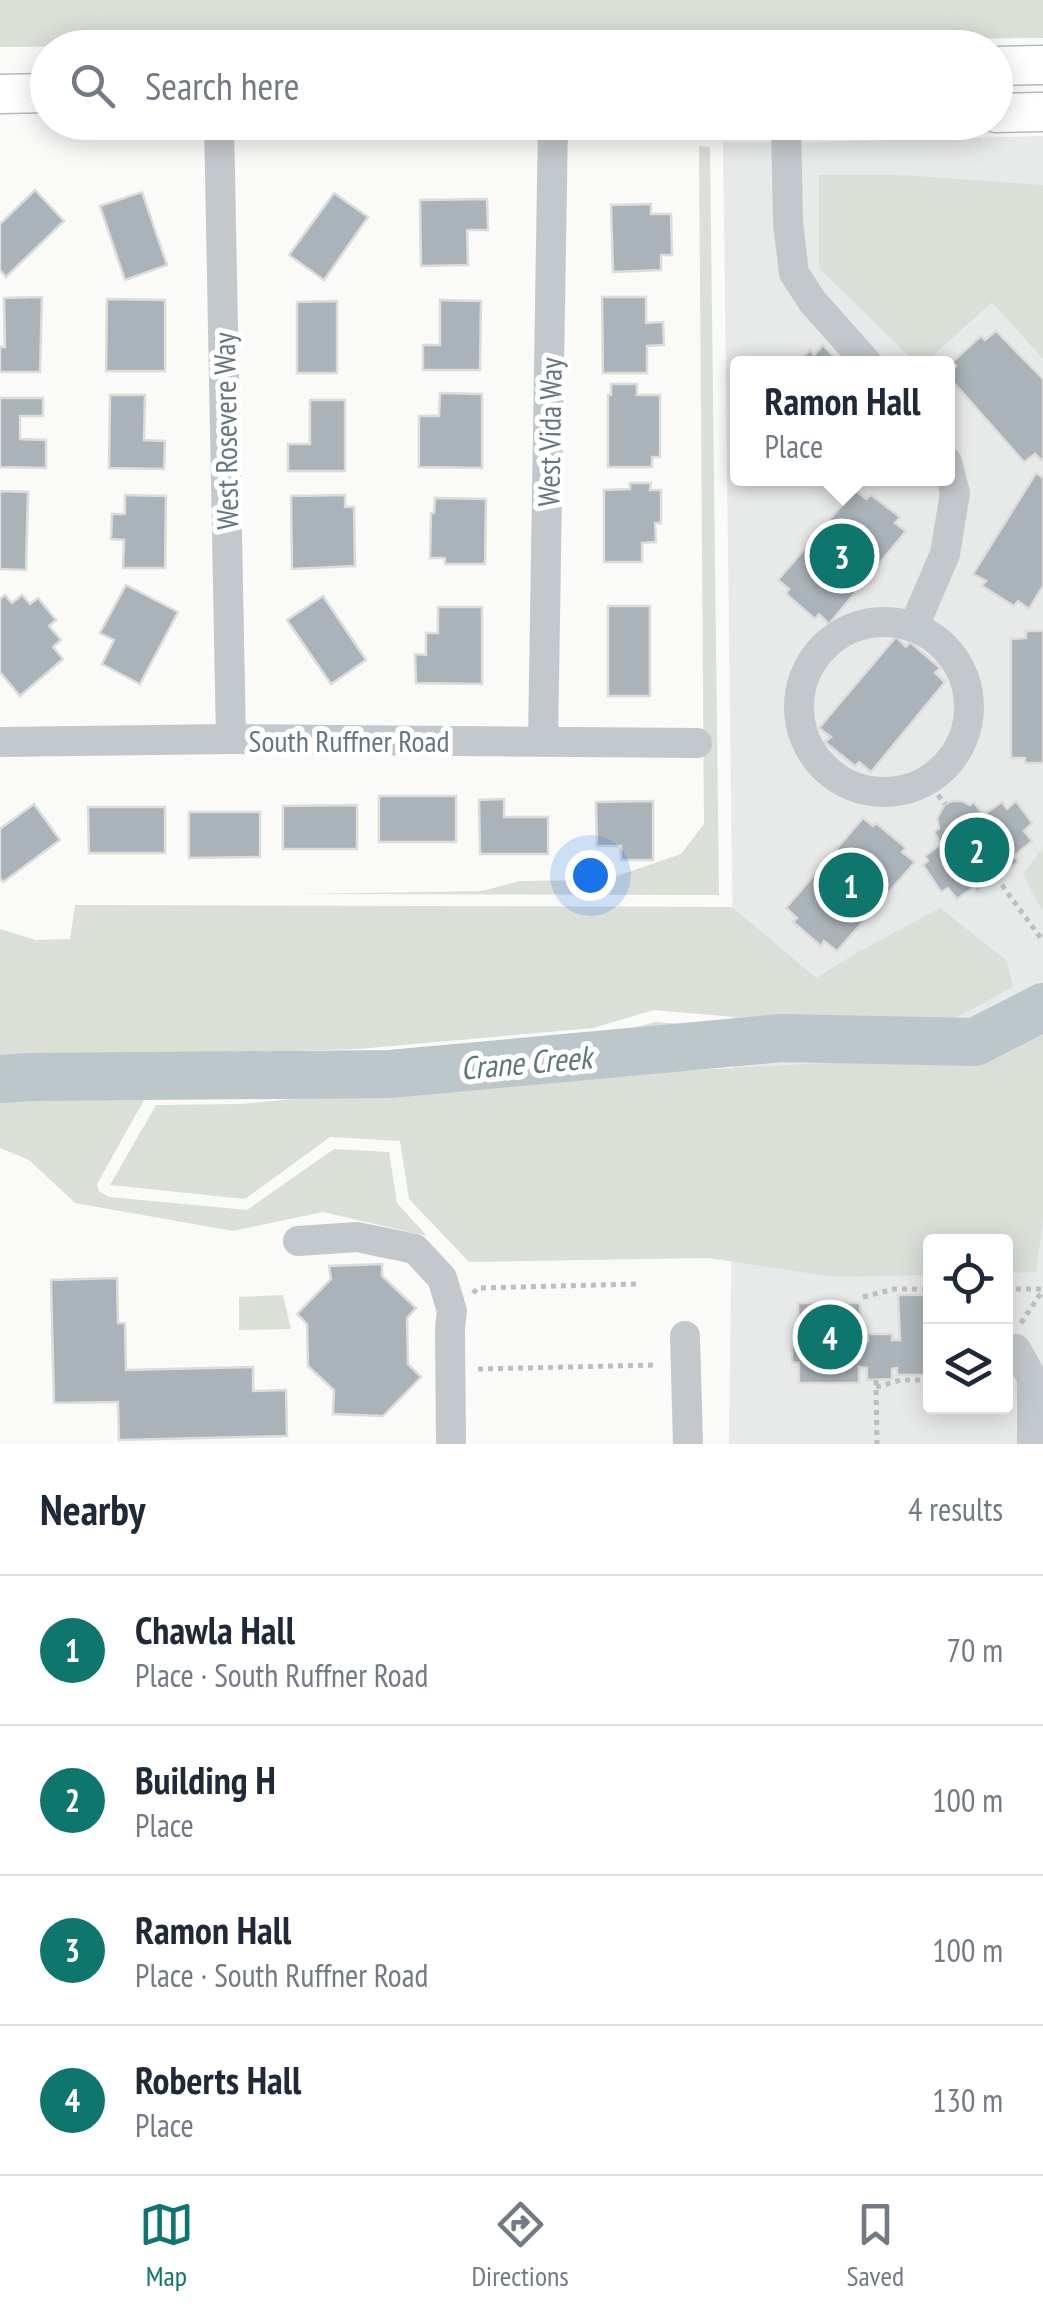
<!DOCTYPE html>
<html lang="en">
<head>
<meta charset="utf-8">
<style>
	:root { --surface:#fff; --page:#f6f6f7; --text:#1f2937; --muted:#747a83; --line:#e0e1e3; --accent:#0f766e }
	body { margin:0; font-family:"PT Sans Narrow",sans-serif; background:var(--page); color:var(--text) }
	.controls { position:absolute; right:30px; bottom:30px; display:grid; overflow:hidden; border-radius:10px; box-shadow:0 5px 25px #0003 }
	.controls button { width:90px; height:90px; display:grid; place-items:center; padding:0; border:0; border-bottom:2px solid var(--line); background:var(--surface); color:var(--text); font:50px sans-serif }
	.you { position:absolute; left:590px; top:875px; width:35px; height:35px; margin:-25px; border:8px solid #fff; border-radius:50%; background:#1a73e8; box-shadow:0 0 0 15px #1a73e833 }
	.badge { display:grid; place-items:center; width:65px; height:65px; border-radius:50%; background:var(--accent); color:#fff; font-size:32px; font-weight:700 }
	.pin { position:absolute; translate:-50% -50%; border:5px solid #fff; box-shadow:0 2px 10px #0006 }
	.popup { position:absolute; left:730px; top:356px; width:225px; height:130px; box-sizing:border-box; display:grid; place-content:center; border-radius:10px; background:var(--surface); filter:drop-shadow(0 2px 8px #0005); font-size:32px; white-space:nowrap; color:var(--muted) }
	.popup b { font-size:38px; color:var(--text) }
	.popup::after { content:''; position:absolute; left:50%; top:100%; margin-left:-20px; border:20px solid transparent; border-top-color:var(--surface) }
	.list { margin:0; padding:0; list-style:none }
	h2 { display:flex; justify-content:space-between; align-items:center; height:130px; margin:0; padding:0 40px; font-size:42px }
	h2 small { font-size:32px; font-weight:400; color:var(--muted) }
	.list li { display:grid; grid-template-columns:65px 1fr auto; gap:30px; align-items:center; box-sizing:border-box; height:150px; padding:0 40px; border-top:2px solid var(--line) }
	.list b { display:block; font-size:38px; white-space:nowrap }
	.list p { margin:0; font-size:32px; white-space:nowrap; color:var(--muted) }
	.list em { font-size:32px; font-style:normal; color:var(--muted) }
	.icon { flex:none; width:55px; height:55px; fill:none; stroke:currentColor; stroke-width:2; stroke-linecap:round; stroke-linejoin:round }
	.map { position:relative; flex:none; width:1043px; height:1444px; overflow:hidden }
	.search { position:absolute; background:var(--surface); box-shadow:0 5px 25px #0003; left:30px; right:30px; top:30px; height:110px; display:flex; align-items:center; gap:25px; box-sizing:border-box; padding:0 35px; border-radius:55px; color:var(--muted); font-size:38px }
	.sheet { height:730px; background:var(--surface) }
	nav { display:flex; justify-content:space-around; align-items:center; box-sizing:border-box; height:140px; border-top:2px solid var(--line); background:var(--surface); font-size:28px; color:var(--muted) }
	nav a { display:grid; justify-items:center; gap:5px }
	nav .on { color:var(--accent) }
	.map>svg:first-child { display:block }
	.built { fill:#e8e9e9; fill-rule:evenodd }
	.green { fill:#dadfd7 }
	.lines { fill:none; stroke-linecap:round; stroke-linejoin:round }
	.river { stroke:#bbc7cb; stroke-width:48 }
	.building { fill:#aab3b9; stroke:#dcdcda; stroke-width:2.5 }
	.major-casing { stroke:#b5babe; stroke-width:41 }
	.path { stroke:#bbbfc2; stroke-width:5; stroke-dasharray:5 5; stroke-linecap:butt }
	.minor { stroke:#c3c8cc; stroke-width:30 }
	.major { stroke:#fff; stroke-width:38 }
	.labels { text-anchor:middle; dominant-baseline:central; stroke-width:10; stroke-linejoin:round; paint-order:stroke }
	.street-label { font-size:30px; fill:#657683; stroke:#fff }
	.water-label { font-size:32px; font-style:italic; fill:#60757c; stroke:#fff }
</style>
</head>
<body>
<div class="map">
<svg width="1043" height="1444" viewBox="0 0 1043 1444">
	<rect width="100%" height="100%" fill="#fafaf8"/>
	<path class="built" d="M 1043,136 L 1043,1444 L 729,1444 L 734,1042 L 723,142 L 813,142 ZM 737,364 L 947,364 L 947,478 L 737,478 ZM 930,1242 L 1006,1242 L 1006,1406 L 930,1406 Z"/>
	<g class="green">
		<path d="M 0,0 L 1043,0 L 1043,38 L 0,47 Z"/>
		<path d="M 699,146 L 710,147 L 719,895 L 300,894 L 482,891 L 520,881 L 605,880 L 681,854 L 704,824 Z"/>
		<path d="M 819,175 L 902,175 L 1043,185 L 1043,359 L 992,302 L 925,363 L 916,363 L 819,268 Z"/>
		<path d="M 1043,847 L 1043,912 L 1023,874 Z"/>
		<path d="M 75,905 L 732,907 L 816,978 L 860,951 L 940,908 L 1007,961 L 1013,987 L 950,1021 L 815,1024 L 654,1010 L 593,1028 L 358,1049 L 0,1059 L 0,929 L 36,940 L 70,939 Z"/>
		<path d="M 1043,1015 L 1043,1221 L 1036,1272 L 1006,1273 L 1006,1242 L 930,1242 L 930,1275 L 835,1277 L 708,1258 L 469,1262 L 409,1199 L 400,1141 L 330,1137 L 245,1199 L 110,1185 L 156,1105 L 241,1104 L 406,1088 L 551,1078 L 969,1055 L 1022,1029 Z"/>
		<path d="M 655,1022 L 721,1027 L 721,1058 L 405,1076 L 239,1093 L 151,1094 L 144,1100 L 97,1184 L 99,1191 L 109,1197 L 247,1210 L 334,1149 L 389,1152 L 397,1203 L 427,1236 L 323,1212 L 233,1231 L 75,1203 L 29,1160 L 0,1148 L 0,1071 L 359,1060 L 594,1039 Z"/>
		<path d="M 283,1295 L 291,1329 L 239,1330 L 239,1297 Z"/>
	</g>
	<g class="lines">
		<path class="river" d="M 0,1079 L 29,1077 L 390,1074 L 782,1038 L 975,1042 L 1043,1007"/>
	</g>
	<g class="building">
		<path d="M 35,190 L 64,221 L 6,277 L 0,270 L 0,224 Z"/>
		<path d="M 142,192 L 167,265 L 125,280 L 100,206 Z"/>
		<path d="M 334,193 L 368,217 L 324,280 L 289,255 Z"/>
		<path d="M 487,199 L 488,230 L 467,230 L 468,265 L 421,266 L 420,200 Z"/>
		<path d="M 651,204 L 651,214 L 671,214 L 672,255 L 661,255 L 661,270 L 613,272 L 611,205 Z"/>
		<path d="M 42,297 L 40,372 L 0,372 L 0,347 L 5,347 L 4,298 Z"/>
		<path d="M 602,297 L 646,297 L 646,323 L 663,322 L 664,345 L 647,346 L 647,373 L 603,373 Z"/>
		<path d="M 107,299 L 165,300 L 165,371 L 106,371 Z"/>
		<path d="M 440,300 L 481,301 L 480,370 L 423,370 L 423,345 L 440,345 Z"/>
		<path d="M 337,301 L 337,373 L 297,373 L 297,302 Z"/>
		<path d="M 996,331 L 1043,379 L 1043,458 L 1041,460 L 1035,454 L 1024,462 L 947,375 L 956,366 L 952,362 L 981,336 L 985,340 Z"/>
		<path d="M 823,345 L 840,364 L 797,364 L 810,350 L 814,355 Z"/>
		<path d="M 611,384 L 637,384 L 637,395 L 660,395 L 660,457 L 652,457 L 652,467 L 608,467 L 608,395 L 611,395 Z"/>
		<path d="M 440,393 L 482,394 L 482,468 L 419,467 L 419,416 L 439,416 Z"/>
		<path d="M 110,395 L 145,395 L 144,440 L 165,441 L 164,469 L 109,468 Z"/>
		<path d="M 0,398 L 43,398 L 43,416 L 20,416 L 20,439 L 46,440 L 46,468 L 0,467 Z"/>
		<path d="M 310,400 L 345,400 L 345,471 L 288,471 L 288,444 L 310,444 Z"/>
		<path d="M 1036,473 L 1043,478 L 1043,586 L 1029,609 L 1018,601 L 1014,606 L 982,586 L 986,581 L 973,574 Z"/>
		<path d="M 630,483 L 651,483 L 650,490 L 661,490 L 661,523 L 655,523 L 656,542 L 642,543 L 642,562 L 604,562 L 604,490 L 630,489 Z"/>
		<path d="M 855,490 L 866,499 L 871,495 L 900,517 L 895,523 L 906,531 L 829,624 L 819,614 L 815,619 L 786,594 L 789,589 L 778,580 Z"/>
		<path d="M 0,491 L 28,492 L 26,570 L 0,569 Z"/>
		<path d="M 125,495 L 166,496 L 165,568 L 123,568 L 124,540 L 111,539 L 112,514 L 125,514 Z"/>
		<path d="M 345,495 L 345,507 L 354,507 L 355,566 L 292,569 L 291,496 Z"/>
		<path d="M 435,498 L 486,499 L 485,564 L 445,564 L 445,558 L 430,558 L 431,513 L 434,513 Z"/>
		<path d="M 126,585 L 178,612 L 140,684 L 102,664 L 114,640 L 100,633 Z"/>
		<path d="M 5,595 L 12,603 L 22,595 L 30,604 L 38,598 L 56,620 L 49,626 L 61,640 L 53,647 L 63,659 L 20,696 L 0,672 L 0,599 Z"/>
		<path d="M 323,596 L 366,660 L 331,684 L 287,620 Z"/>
		<rect x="608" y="606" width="42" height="90"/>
		<path d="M 438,607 L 482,607 L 482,684 L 416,683 L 415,654 L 426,655 L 426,633 L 438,633 Z"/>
		<path d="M 1026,631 L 1043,631 L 1043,763 L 1025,763 L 1025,758 L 1011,758 L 1011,639 L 1026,638 Z"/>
		<path d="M 896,637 L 906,647 L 910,642 L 940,668 L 935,673 L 945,682 L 871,772 L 859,762 L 855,766 L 825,742 L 831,737 L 819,728 Z"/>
		<rect x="379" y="796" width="77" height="46"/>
		<path d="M 504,799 L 504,817 L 548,817 L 548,854 L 480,854 L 479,800 Z"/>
		<path d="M 653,801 L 653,860 L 621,860 L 621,846 L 597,846 L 596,802 Z"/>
		<path d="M 952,801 L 962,801 L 970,805 L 974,802 L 983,815 L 1002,802 L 1007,809 L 1016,801 L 1032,823 L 1024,831 L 1032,841 L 1014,856 L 1018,862 L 977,891 L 974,887 L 957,899 L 948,888 L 941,892 L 923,865 L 928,861 L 925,856 L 941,844 L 934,832 L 939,828 L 937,818 L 945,804 Z"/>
		<path d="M 34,804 L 60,840 L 3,882 L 0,878 L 0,829 Z"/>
		<path d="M 357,805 L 357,849 L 283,849 L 283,806 Z"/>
		<path d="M 88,807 L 165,807 L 165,853 L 89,853 Z"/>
		<path d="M 189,812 L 260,812 L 260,857 L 189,858 Z"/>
		<path d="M 863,818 L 873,826 L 876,823 L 906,848 L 902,852 L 915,862 L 837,951 L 824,941 L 821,946 L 793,922 L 797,918 L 786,908 Z"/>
		<path d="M 382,1264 L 382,1276 L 416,1308 L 407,1318 L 408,1364 L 421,1377 L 383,1416 L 333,1414 L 334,1390 L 308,1366 L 307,1324 L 297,1314 L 331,1279 L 329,1266 Z"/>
		<path d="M 117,1278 L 118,1323 L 125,1323 L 126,1370 L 253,1367 L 253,1391 L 286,1390 L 287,1436 L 119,1440 L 118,1402 L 54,1403 L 51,1280 Z"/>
		<path d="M 898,1295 L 930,1295 L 930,1375 L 897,1375 L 897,1368 L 892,1369 L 892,1379 L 867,1380 L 867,1368 L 859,1367 L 859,1383 L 799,1383 L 799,1363 L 792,1362 L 792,1347 L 799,1347 L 798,1303 L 860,1303 L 862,1341 L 868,1341 L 867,1334 L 892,1334 L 892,1340 L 900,1340 Z"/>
	</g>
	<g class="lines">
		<g class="major-casing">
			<g id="major">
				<path d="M 996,66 L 1043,65"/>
				<path d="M 0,94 L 48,93"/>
				<path d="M 996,113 L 1043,112"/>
			</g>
		</g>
		<g class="path">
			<path d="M 938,795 L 945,804"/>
			<path d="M 996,877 L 1043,941"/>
			<path d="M 1006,1289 L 1043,1289"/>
			<path d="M 473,1293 L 478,1288 L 638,1284"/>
			<path d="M 863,1297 L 894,1289 L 930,1289"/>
			<path d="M 1021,1323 L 1043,1290"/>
			<path d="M 478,1369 L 657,1365"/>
			<path d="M 876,1380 L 877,1444"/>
			<path d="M 876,1387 L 901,1380 L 930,1380"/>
		</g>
		<g class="minor">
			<path d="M 219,122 L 231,739"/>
			<path d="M 786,122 L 788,223 L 794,273 L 812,301 L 868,364"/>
			<circle cx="884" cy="707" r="85"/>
			<path d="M 914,626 L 945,554 L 955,493 L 947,462"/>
			<path d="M 543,741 L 553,122"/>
			<path d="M 0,742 L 231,739 L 697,743"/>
			<path d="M 298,1241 L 357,1237 L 415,1249 L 442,1278 L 452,1311 L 450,1328 L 451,1444"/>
			<path d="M 685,1336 L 688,1444"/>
			<path d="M 1016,1349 L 1032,1378 L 1032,1444"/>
		</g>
		<use href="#major" class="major"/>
	</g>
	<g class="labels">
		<g class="street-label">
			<text transform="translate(225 431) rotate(-91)">West Rosevere Way</text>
			<text transform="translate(549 432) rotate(-89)">West Vida Way</text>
			<text x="349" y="740">South Ruffner Road</text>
		</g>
		<g class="water-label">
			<text transform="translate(526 1062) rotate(-5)">Crane Creek</text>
		</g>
	</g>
</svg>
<div class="controls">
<button><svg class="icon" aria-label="locate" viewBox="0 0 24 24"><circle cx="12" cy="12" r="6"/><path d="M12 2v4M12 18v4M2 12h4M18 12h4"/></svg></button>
<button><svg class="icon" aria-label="layers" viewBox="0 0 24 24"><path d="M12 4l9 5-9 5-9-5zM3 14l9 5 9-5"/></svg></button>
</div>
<div class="you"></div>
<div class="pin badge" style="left:851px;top:885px">1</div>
<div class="pin badge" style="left:977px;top:850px">2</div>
<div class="pin badge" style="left:842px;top:556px">3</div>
<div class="popup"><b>Ramon Hall</b>Place</div>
<div class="pin badge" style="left:830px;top:1337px">4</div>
<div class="search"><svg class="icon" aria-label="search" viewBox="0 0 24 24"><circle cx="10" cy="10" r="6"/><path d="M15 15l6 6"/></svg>Search here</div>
</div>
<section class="sheet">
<h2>Nearby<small>4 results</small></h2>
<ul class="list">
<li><span class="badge">1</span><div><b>Chawla Hall</b><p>Place · South Ruffner Road</p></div><em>70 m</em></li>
<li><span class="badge">2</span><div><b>Building H</b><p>Place</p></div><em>100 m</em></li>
<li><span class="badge">3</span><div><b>Ramon Hall</b><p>Place · South Ruffner Road</p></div><em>100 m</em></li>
<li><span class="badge">4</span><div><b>Roberts Hall</b><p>Place</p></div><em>130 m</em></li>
</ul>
</section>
<nav>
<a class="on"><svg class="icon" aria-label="map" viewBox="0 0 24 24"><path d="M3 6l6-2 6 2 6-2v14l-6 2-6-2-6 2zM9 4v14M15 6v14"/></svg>Map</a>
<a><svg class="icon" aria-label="directions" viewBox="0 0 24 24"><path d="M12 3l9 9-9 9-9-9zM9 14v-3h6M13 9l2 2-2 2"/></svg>Directions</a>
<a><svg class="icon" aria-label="saved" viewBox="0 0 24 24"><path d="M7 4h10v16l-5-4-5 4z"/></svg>Saved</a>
</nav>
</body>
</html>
